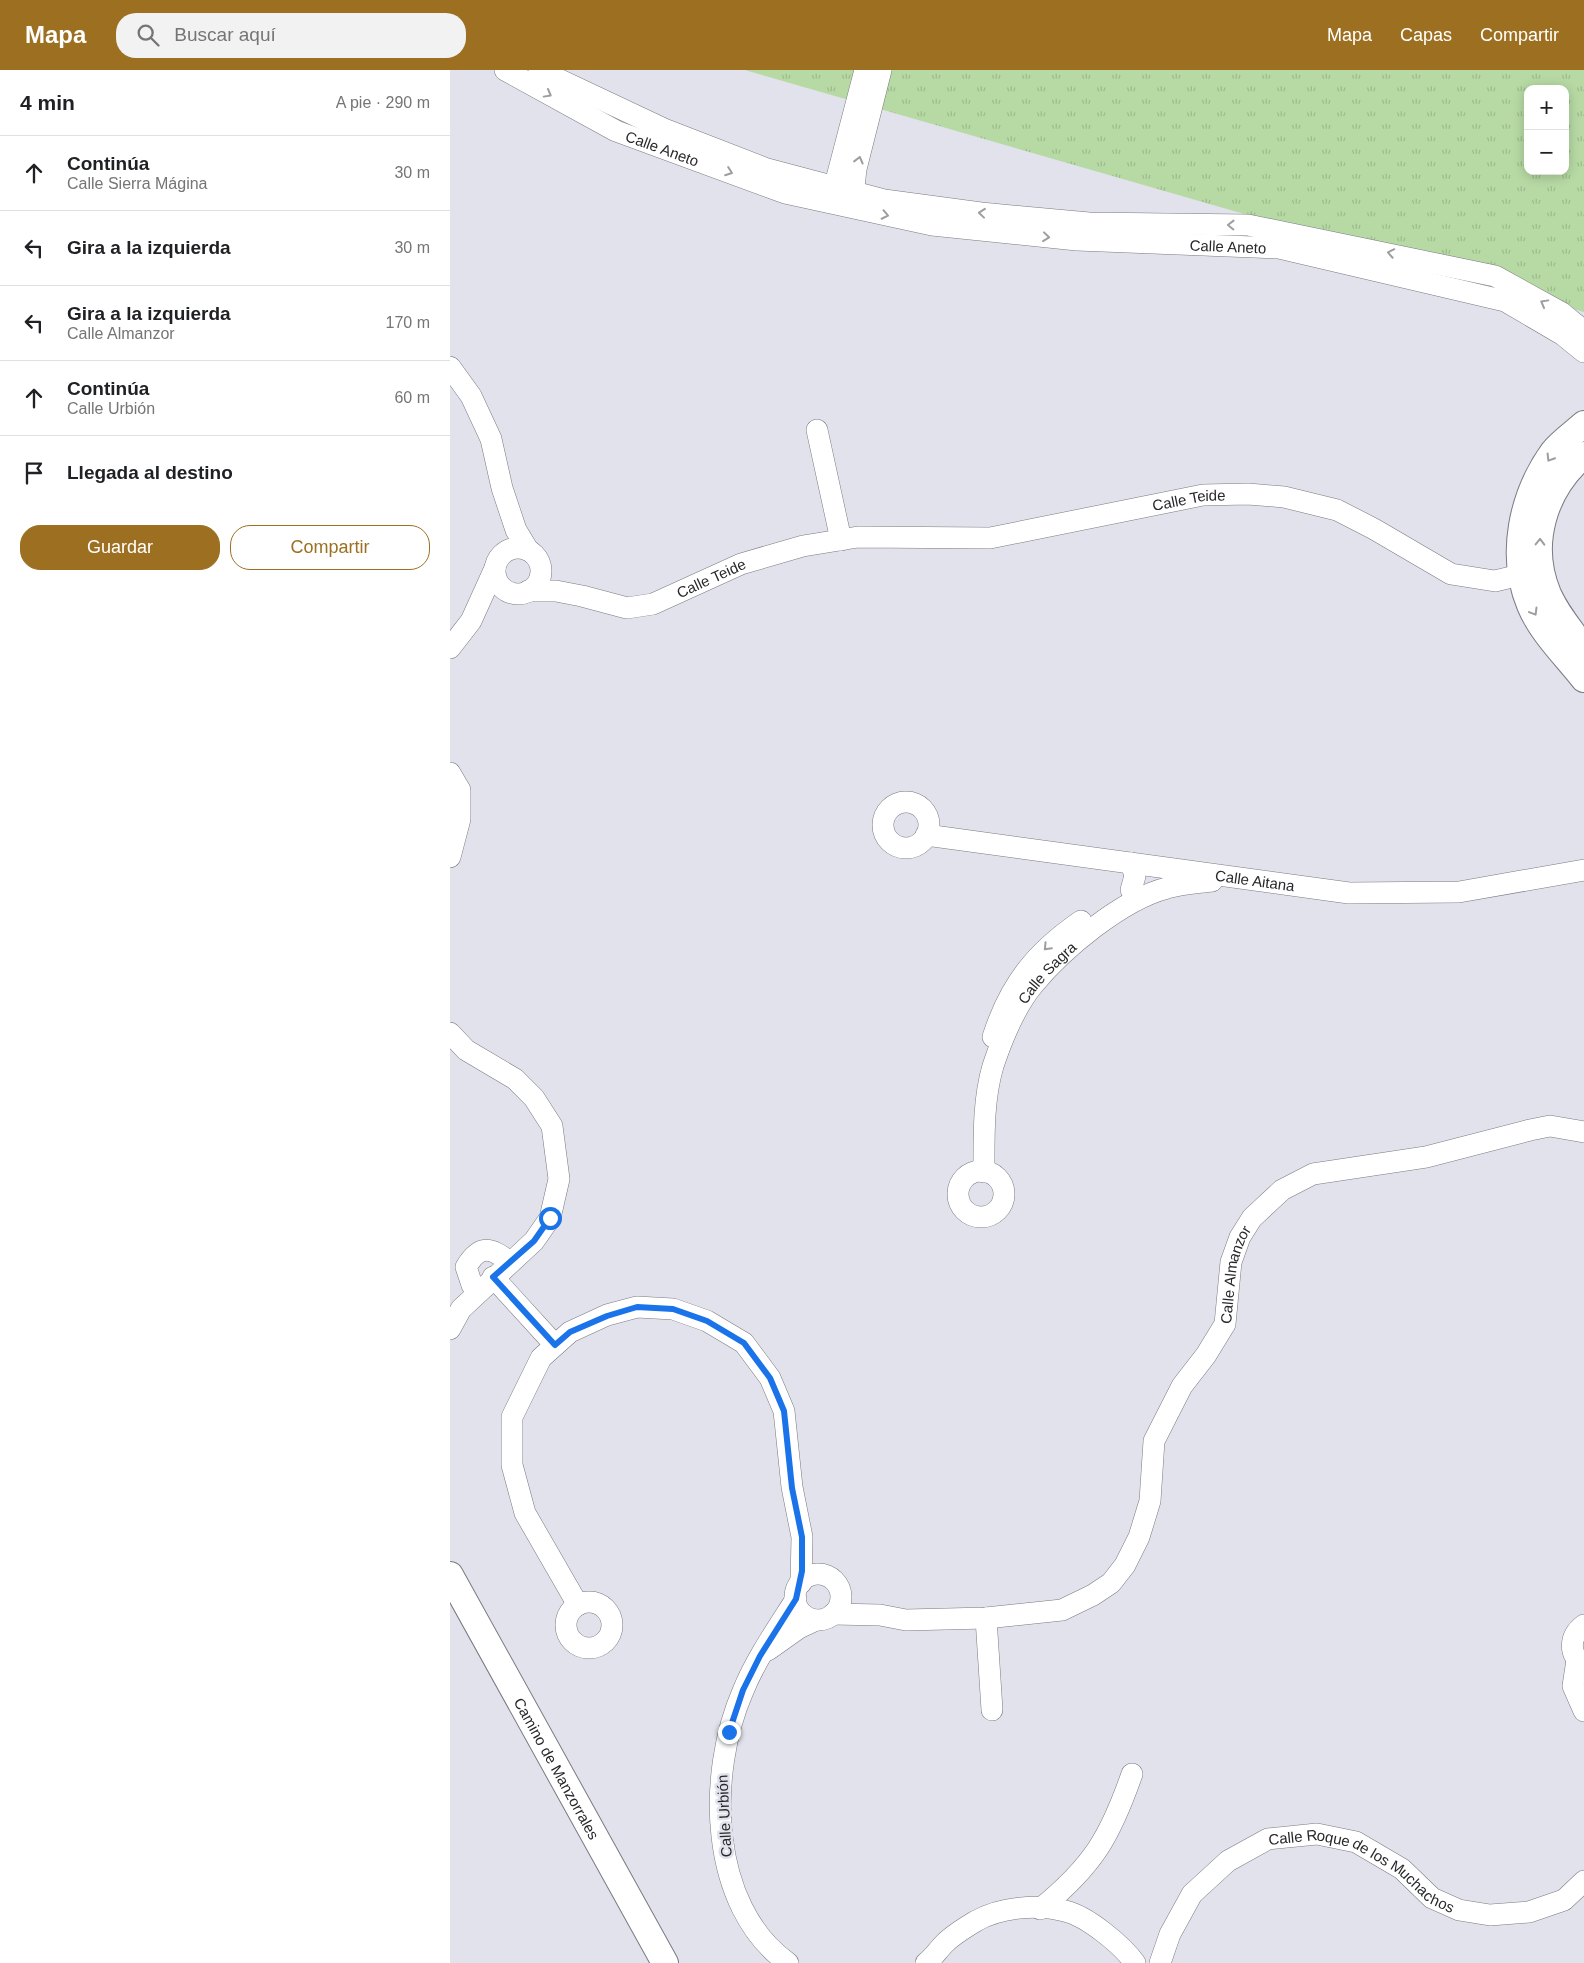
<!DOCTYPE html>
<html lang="es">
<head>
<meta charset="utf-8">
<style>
	:root { --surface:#fff; --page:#f2f2f2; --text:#202124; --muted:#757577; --line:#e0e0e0; --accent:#9d7021 }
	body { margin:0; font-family:Helvetica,sans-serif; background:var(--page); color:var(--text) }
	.controls { position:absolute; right:15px; top:15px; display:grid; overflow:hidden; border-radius:10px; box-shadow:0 2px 12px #0003 }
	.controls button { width:45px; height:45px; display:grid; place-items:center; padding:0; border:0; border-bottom:1px solid var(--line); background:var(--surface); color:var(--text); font:25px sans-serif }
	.stop { position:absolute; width:15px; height:15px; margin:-11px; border:4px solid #1a73e8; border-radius:50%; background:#fff }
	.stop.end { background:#1a73e8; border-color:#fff; box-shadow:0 1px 5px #0008 }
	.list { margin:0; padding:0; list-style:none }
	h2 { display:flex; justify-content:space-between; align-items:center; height:65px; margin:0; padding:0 20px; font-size:21px }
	h2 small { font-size:16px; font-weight:400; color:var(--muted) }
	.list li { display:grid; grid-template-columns:32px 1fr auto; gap:15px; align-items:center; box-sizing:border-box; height:75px; padding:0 20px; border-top:1px solid var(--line) }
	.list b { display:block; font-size:19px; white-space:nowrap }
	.list p { margin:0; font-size:16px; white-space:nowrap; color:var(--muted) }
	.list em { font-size:16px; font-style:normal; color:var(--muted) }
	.actions { display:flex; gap:10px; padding:15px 20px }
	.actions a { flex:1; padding:11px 0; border:1px solid var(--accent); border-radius:20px; text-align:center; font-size:18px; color:var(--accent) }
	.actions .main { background:var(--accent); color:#fff }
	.icon { flex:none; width:28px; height:28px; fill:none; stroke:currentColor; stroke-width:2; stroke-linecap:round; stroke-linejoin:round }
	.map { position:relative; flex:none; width:1134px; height:1893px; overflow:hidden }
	header { display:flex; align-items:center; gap:30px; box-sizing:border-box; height:70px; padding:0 25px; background:var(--accent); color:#fff }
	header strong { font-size:24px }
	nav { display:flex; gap:28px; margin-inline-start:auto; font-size:18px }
	.search { width:350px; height:45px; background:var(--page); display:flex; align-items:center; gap:12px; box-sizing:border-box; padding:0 18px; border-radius:20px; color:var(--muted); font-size:19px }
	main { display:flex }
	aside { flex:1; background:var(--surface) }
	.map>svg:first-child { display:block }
	.grass { fill:url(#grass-tufts); fill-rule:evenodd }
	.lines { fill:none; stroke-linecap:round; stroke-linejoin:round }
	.minor-casing { stroke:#797a82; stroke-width:22 }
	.tertiary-casing { stroke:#797a82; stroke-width:28 }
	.minor { stroke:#fff; stroke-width:21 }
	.tertiary { stroke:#fff; stroke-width:26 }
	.oneway { stroke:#9e9ea0 }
	.route { stroke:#1a73e8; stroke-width:6 }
	.labels { text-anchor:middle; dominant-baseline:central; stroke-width:5; stroke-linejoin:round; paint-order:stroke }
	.street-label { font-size:15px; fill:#28282b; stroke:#e1e2eb }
</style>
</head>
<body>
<header>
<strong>Mapa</strong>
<div class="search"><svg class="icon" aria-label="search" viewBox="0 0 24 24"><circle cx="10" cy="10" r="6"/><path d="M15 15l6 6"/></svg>Buscar aquí</div>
<nav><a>Mapa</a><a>Capas</a><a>Compartir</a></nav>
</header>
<main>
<aside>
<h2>4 min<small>A pie · 290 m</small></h2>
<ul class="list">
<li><svg class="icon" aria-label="ahead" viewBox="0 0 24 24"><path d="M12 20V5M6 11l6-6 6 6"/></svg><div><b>Continúa</b><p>Calle Sierra Mágina</p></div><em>30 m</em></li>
<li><svg class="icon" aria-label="left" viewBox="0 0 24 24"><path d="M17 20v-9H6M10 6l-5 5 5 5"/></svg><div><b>Gira a la izquierda</b></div><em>30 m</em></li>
<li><svg class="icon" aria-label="left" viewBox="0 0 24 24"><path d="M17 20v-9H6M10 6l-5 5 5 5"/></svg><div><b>Gira a la izquierda</b><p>Calle Almanzor</p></div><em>170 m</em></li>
<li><svg class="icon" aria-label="ahead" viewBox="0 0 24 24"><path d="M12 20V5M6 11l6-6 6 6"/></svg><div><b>Continúa</b><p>Calle Urbión</p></div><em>60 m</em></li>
<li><svg class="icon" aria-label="arrive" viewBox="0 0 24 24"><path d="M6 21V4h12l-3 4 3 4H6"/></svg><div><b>Llegada al destino</b></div></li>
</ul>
<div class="actions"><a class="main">Guardar</a><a>Compartir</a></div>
</aside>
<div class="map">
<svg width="1134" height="1893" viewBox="0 0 1134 1893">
	<defs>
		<pattern id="grass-tufts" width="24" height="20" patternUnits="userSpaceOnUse" patternTransform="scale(1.25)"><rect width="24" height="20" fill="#b7daa4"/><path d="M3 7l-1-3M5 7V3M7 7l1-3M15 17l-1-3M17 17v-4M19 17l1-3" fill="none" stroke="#9dbb8d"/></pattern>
	</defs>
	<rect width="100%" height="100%" fill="#e1e2eb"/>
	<path class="grass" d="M 295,0 L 1134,0 L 1134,242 ZM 1078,19 L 1115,19 L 1115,101 L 1078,101 Z"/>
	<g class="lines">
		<g class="minor-casing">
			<g id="minor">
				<path id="s1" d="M 55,0 L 166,61 L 335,123 L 482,155 L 627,170 L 829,178 L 1055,231 L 1113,265 L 1134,282"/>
				<path d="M 89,0 L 214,59 L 317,99 L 434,130 L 531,143 L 639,153 L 798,155 L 1045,206 L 1112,243 L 1134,261"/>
				<path d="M 381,130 L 415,0"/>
				<path d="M 402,135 L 406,99 L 431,0"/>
				<path d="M 0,297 L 21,326 L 41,369 L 52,418 L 66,460 L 78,480"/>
				<path d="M 367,360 L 391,470"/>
				<circle cx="68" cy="501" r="23"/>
				<path id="s2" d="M 78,521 L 106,521 L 132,526 L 177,538 L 203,534 L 291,494 L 353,476 L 408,467 L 540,468 L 753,425 L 798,424 L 834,427 L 887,440 L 924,459 L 1001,504 L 1045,511 L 1070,505"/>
				<path d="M 0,578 L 21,551 L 45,498"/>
				<path d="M 0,703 L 10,720 L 10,749 L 0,787"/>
				<circle cx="456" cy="755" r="23"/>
				<path id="s3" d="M 476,765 L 899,823 L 1009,822 L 1134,800"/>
				<path d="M 681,793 L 685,806 L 681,820"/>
				<path d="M 0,963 L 16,980 L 65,1009 L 84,1028 L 102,1056 L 109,1109 L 100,1148 L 84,1171 L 11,1239 L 0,1259"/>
				<path d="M 543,967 C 560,914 586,882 631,851"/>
				<circle cx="531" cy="1124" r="23"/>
				<path id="s4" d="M 534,1102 C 534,1067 533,1030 543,996 C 552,969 565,937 583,915 C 613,879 671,830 717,818 C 731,814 747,813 762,811"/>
				<path d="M 43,1207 L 105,1275"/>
				<path d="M 27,1223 L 22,1215 L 16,1197 C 30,1174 40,1177 60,1192"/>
				<circle cx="368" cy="1527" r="23"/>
				<circle cx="139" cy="1555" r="23"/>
				<path d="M 128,1535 L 75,1443 L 62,1395 L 62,1347 L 91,1288 L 120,1262 L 157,1245 L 187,1237 L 223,1239 L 257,1251 L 294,1273 L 320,1308 L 334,1341 L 342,1417 L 352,1467 L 351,1513"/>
				<path id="s5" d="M 383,1544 L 430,1545 L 456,1550 L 536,1548 L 612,1540 L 643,1525 L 661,1513 L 675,1495 L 689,1467 L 700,1431 L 704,1371 L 732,1316 L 756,1285 L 775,1254 L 781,1192 L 790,1167 L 802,1148 L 832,1120 L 863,1104 L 976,1087 L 1080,1060 L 1100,1056 L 1134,1062"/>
				<path d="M 536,1548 L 542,1640"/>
				<path d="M 1134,1555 C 1119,1566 1118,1585 1134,1595"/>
				<path d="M 318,1580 L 349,1558 L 366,1550"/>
				<path d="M 1127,1590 L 1123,1616 L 1134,1641"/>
				<path d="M 590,1839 C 643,1796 660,1767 682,1704"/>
				<path d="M 338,1893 C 258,1836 257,1703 293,1621 C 306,1589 327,1559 346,1529"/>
				<path d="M 476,1893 C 483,1888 488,1880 495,1873 C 503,1865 516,1857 526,1851 C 551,1837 587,1834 615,1841 C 637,1846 672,1875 685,1893"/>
				<path id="s6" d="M 710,1893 L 720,1864 L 742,1824 L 778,1791 L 818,1769 L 867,1764 L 906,1772 L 952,1799 L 982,1828 L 1009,1840 L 1040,1845 L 1079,1842 L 1114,1830 L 1134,1811"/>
			</g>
		</g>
		<g class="tertiary-casing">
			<g id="tertiary">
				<path d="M 1134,354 C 1124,363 1111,372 1103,382 C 1072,425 1059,485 1080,535 C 1091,562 1116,586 1134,609"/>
				<path d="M 1134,385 C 1094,419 1077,474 1098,524 C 1107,544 1121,561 1134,578"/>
				<path id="s7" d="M 0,1505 L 215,1893"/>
			</g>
		</g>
		<use href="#minor" class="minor"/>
		<use href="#tertiary" class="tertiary"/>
	</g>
	<defs><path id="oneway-chevron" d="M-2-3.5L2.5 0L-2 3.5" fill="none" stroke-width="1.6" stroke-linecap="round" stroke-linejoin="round" transform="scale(1.25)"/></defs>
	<g class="oneway">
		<use href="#oneway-chevron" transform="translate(98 24) rotate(29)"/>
		<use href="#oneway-chevron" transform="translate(409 90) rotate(-76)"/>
		<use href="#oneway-chevron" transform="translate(279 102) rotate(20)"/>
		<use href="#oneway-chevron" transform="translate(532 143) rotate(-174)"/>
		<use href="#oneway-chevron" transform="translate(435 145) rotate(12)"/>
		<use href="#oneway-chevron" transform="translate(781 155) rotate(-179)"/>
		<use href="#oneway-chevron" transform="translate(596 167) rotate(6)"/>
		<use href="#oneway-chevron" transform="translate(941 183) rotate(-169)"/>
		<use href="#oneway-chevron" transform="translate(1094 233) rotate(-151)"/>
		<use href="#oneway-chevron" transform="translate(1100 388) rotate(122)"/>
		<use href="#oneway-chevron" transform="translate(1090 472) rotate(-89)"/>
		<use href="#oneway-chevron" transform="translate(1084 542) rotate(59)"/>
		<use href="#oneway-chevron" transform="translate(597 877) rotate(134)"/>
	</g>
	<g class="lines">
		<path class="route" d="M 100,1148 L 84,1171 L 43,1207 L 105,1275 L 120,1262 L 157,1246 L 187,1237 L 223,1239 L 257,1251 L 294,1273 L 320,1308 L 334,1341 L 342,1418 L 352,1467 L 352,1501 L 346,1529 L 310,1586 L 293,1620 L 279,1662"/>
	</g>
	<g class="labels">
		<g class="street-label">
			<text stroke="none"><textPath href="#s1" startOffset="176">Calle Aneto</textPath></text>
			<text stroke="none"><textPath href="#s1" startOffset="754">Calle Aneto</textPath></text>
			<text stroke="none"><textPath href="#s2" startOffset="679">Calle Teide</textPath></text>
			<text stroke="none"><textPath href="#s2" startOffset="191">Calle Teide</textPath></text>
			<text stroke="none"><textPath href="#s3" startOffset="332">Calle Aitana</textPath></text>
			<text stroke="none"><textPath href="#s4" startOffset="216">Calle Sagra</textPath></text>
			<text stroke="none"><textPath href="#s5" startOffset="626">Calle Almanzor</textPath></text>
			<text stroke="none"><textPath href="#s7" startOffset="221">Camino de Manzorrales</textPath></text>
			<text transform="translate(274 1746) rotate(-93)">Calle Urbión</text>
			<text stroke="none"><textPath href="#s6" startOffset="275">Calle Roque de los Muchachos</textPath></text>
		</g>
	</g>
</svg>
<div class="controls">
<button>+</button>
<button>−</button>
</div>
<div class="stop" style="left:100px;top:1148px"></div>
<div class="stop end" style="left:279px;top:1662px"></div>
</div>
</main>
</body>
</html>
